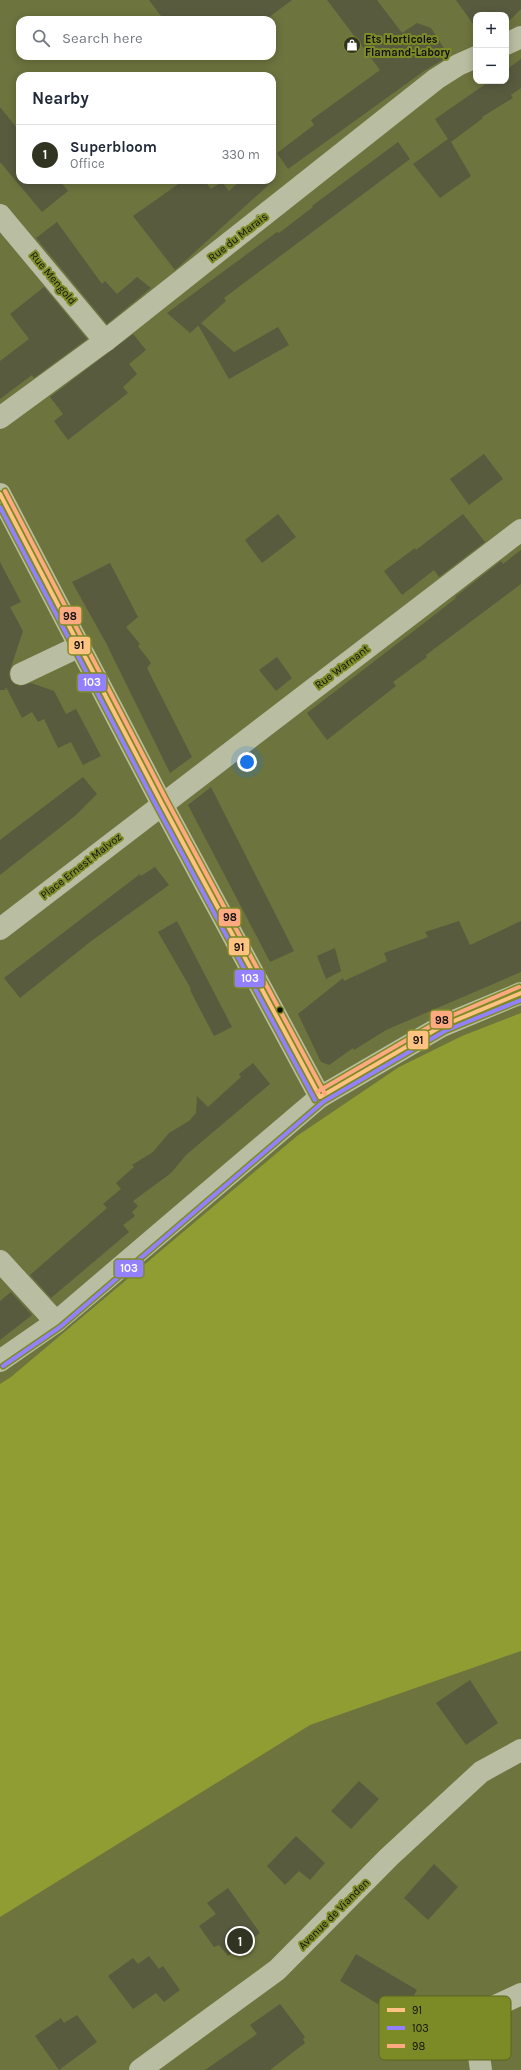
<!DOCTYPE html>
<html lang="en">
<head>
<meta charset="utf-8">
<style>
	:root { --surface:#fff; --page:#f6f6f7; --text:#1f2937; --muted:#747a83; --line:#e0e1e3; --accent:#313421 }
	body { margin:0; font-family:Karla,sans-serif; background:var(--page); color:var(--text) }
	.controls { position:absolute; right:12px; top:12px; display:grid; overflow:hidden; border-radius:8px; box-shadow:0 2px 10px #0003 }
	.controls button { width:36px; height:36px; display:grid; place-items:center; padding:0; border:0; border-bottom:1px solid var(--line); background:var(--surface); color:var(--text); font:20px sans-serif }
	.you { position:absolute; left:247px; top:762px; width:14px; height:14px; margin:-10px; border:3px solid #fff; border-radius:50%; background:#1a73e8; box-shadow:0 0 0 6px #1a73e833 }
	.badge { display:grid; place-items:center; width:26px; height:26px; border-radius:50%; background:var(--accent); color:#fff; font-size:13px; font-weight:700 }
	.pin { position:absolute; translate:-50% -50%; border:2px solid #fff; box-shadow:0 1px 4px #0006 }
	.list { margin:0; padding:0; list-style:none }
	h2 { display:flex; justify-content:space-between; align-items:center; height:52px; margin:0; padding:0 16px; font-size:17px }
	h2 small { font-size:13px; font-weight:400; color:var(--muted) }
	.list li { display:grid; grid-template-columns:26px 1fr auto; gap:12px; align-items:center; box-sizing:border-box; height:60px; padding:0 16px; border-top:1px solid var(--line) }
	.list b { display:block; font-size:15px; white-space:nowrap }
	.list p { margin:0; font-size:13px; white-space:nowrap; color:var(--muted) }
	.list em { font-size:13px; font-style:normal; color:var(--muted) }
	.icon { flex:none; width:22px; height:22px; fill:none; stroke:currentColor; stroke-width:2; stroke-linecap:round; stroke-linejoin:round }
	.map { position:relative; flex:none; width:521px; height:2070px; overflow:hidden }
	.search { position:absolute; background:var(--surface); box-shadow:0 2px 10px #0003; left:16px; top:16px; width:260px; height:44px; display:flex; align-items:center; gap:10px; box-sizing:border-box; padding:0 14px; border-radius:12px; color:var(--muted); font-size:15px }
	.panel { position:absolute; background:var(--surface); box-shadow:0 2px 10px #0003; left:16px; top:72px; width:260px; height:112px; border-radius:12px }
	.map>svg:first-child { display:block }
	.green { fill:#8f9d33 }
	.building { fill:#585b3e }
	.lines { fill:none; stroke-linecap:round; stroke-linejoin:round }
	.minor { stroke:#b9bda1; stroke-width:22 }
	.bus-1-casing { stroke:#7d8b27; stroke-width:7 }
	.bus-2-casing { stroke:#7d8b27; stroke-width:7 }
	.bus-3-casing { stroke:#7d8b27; stroke-width:7 }
	.bus-1 { stroke:#ffc280; stroke-width:4 }
	.bus-2 { stroke:#9380ff; stroke-width:4 }
	.bus-3 { stroke:#ffa980; stroke-width:4 }
	.bus-dot { fill:#111; stroke:#7d8b27; stroke-width:1.5 }
	.labels { text-anchor:middle; dominant-baseline:central; stroke-width:4; stroke-linejoin:round; paint-order:stroke }
	.poi-label { font-size:11px; font-weight:bold; fill:#111; stroke:#7d8b27; text-anchor:start }
	.street-label { font-size:11px; fill:#111; stroke:#7d8b27 }
	.key { fill:#7d8b27; stroke:#5d6620; stroke-width:1 }
	.key-label { font-size:11px; fill:#111 }
	.line-badge { stroke:#7d8b27; stroke-width:1.5 }
	.badge-label { font-size:11px; text-anchor:middle; font-weight:bold; fill:#fff }
	.pale-badge-label { font-size:11px; text-anchor:middle; font-weight:bold; fill:#111 }
</style>
</head>
<body>
<div class="map">
<svg width="521" height="2070" viewBox="0 0 521 2070">
	<rect width="100%" height="100%" fill="#6d743e"/>
	<path class="green" d="M 521,1013 L 521,1651 L 310,1725 L 0,1917 L 0,1384 L 11,1377 L 297,1136 L 399,1067 L 462,1036 Z"/>
	<g class="building">
		<path d="M 149,0 L 292,0 L 265,20 L 164,20 Z"/>
		<path d="M 327,0 L 377,0 L 402,33 L 417,23 L 431,28 L 449,56 L 424,71 L 288,169 L 277,153 L 314,125 L 311,120 L 380,70 Z"/>
		<path d="M 456,0 L 521,0 L 521,9 L 506,24 L 506,15 L 476,15 L 476,28 Z"/>
		<path d="M 521,59 L 521,88 L 511,95 L 513,98 L 482,117 L 483,118 L 451,142 L 471,176 L 440,198 L 413,164 L 448,139 L 435,119 L 490,81 L 506,81 L 506,70 Z"/>
		<path d="M 0,107 L 20,132 L 20,180 L 59,180 L 68,191 L 42,212 L 0,162 Z"/>
		<path d="M 398,142 L 410,159 L 224,298 L 226,301 L 190,333 L 167,313 L 277,232 L 279,233 L 313,207 L 312,206 Z"/>
		<path d="M 184,180 L 204,180 L 211,189 L 222,182 L 229,191 L 241,180 L 274,180 L 175,270 L 133,216 Z"/>
		<path d="M 57,222 L 102,284 L 105,281 L 117,294 L 137,277 L 151,288 L 107,324 L 36,238 Z"/>
		<path d="M 44,287 L 87,339 L 34,378 L 32,375 L 0,399 L 0,361 L 29,339 L 10,314 Z"/>
		<path d="M 201,323 L 234,352 L 278,327 L 289,345 L 229,379 L 198,325 Z"/>
		<path d="M 133,334 L 146,350 L 129,364 L 137,374 L 123,387 L 128,393 L 68,440 L 54,421 L 63,414 L 50,397 Z"/>
		<path d="M 484,454 L 503,479 L 469,505 L 450,479 Z"/>
		<path d="M 278,514 L 296,537 L 262,563 L 245,540 Z"/>
		<path d="M 463,514 L 485,542 L 439,577 L 434,570 L 402,595 L 384,571 L 415,548 L 416,550 Z"/>
		<path d="M 521,550 L 521,584 L 426,655 L 427,657 L 393,682 L 396,686 L 327,740 L 307,713 L 428,620 L 456,598 L 455,597 L 501,561 L 503,564 Z"/>
		<path d="M 0,562 L 21,602 L 10,607 L 23,631 L 9,673 L 10,679 L 14,684 L 20,686 L 31,683 L 54,691 L 66,714 L 76,709 L 101,756 L 83,765 L 71,742 L 58,748 L 44,719 L 38,722 L 32,712 L 22,718 L 6,687 L 5,690 L 0,690 Z"/>
		<path d="M 110,563 L 138,617 L 126,627 L 140,644 L 138,646 L 151,663 L 147,668 L 192,757 L 170,773 L 106,643 L 72,582 Z"/>
		<path d="M 277,657 L 292,678 L 276,691 L 259,670 Z"/>
		<path d="M 83,777 L 97,794 L 76,815 L 0,875 L 0,840 Z"/>
		<path d="M 211,787 L 294,951 L 270,962 L 188,805 Z"/>
		<path d="M 155,867 L 169,885 L 90,942 L 20,998 L 4,978 L 140,874 L 141,876 Z"/>
		<path d="M 177,921 L 232,1027 L 214,1036 L 190,990 L 191,989 L 158,932 Z"/>
		<path d="M 459,921 L 470,945 L 521,921 L 521,972 L 386,1030 L 354,1050 L 353,1048 L 329,1065 L 321,1062 L 298,1014 L 343,978 L 344,981 L 387,961 L 384,953 L 428,937 L 425,932 Z"/>
		<path d="M 335,948 L 341,971 L 326,979 L 317,956 Z"/>
		<path d="M 253,1063 L 270,1084 L 186,1155 L 171,1173 L 133,1201 L 138,1206 L 132,1212 L 135,1216 L 123,1225 L 129,1232 L 51,1298 L 30,1275 L 107,1208 L 103,1204 L 121,1189 L 116,1183 L 134,1167 L 132,1165 L 153,1152 L 169,1133 L 189,1121 L 196,1113 L 197,1096 L 208,1107 L 241,1077 L 239,1074 Z"/>
		<path d="M 11,1292 L 32,1315 L 0,1340 L 0,1301 Z"/>
		<path d="M 470,1680 L 498,1723 L 466,1745 L 436,1703 Z"/>
		<path d="M 359,1781 L 379,1799 L 351,1829 L 331,1811 Z"/>
		<path d="M 296,1836 L 325,1863 L 310,1880 L 299,1871 L 285,1885 L 267,1866 Z"/>
		<path d="M 434,1864 L 458,1887 L 428,1920 L 404,1898 Z"/>
		<path d="M 228,1888 L 260,1933 L 228,1956 L 219,1945 L 214,1947 L 199,1926 L 216,1914 L 207,1903 Z"/>
		<path d="M 356,1954 L 417,1990 L 401,2018 L 340,1981 Z"/>
		<path d="M 149,1956 L 159,1969 L 163,1966 L 180,1990 L 164,2002 L 156,1993 L 133,2009 L 108,1976 L 133,1958 L 138,1964 Z"/>
		<path d="M 280,2004 L 305,2037 L 303,2039 L 305,2043 L 270,2070 L 205,2070 L 257,2034 L 250,2025 Z"/>
		<path d="M 77,2015 L 97,2042 L 59,2070 L 35,2036 L 61,2018 L 64,2023 Z"/>
	</g>
	<g class="lines">
		<g class="minor">
			<path d="M 506,44 L 521,37"/>
			<path d="M 0,215 L 105,341"/>
			<path d="M 0,418 L 105,341 L 436,79 L 458,65 L 476,57"/>
			<path d="M 0,494 L 162,804 L 320,1097"/>
			<path d="M 21,674 L 80,646"/>
			<path d="M 0,929 L 521,530"/>
			<path d="M 0,1261 L 56,1322"/>
			<path d="M 0,1361 L 56,1322 L 320,1097 L 442,1026 L 521,993"/>
			<path d="M 140,2070 L 277,1970 L 389,1857 L 481,1772 L 521,1750"/>
			<path d="M 481,2070 L 476,2035 L 491,2008 L 521,1994"/>
		</g>
		<g class="bus-1-casing">
			<g id="bus-1">
				<path d="M 0,494 L 162,804 L 320,1097"/>
				<path d="M 320,1097 L 442,1026 L 521,993"/>
			</g>
		</g>
		<g class="bus-2-casing">
			<g id="bus-2">
				<path d="M 0,507 L 157,807 L 315,1100"/>
				<path d="M 3,1366 L 60,1327 L 323,1102 L 445,1031 L 521,1000"/>
			</g>
		</g>
		<g class="bus-3-casing">
			<g id="bus-3">
				<path d="M 5,491 L 167,801 L 325,1094"/>
				<path d="M 317,1092 L 439,1021 L 519,987"/>
			</g>
		</g>
		<use href="#bus-1" class="bus-1"/>
		<use href="#bus-2" class="bus-2"/>
		<use href="#bus-3" class="bus-3"/>
	</g>
	<defs>
		<g id="shop-disc" transform="scale(0.9)"><circle r="9.5" fill="#313421" stroke="#7d8b27"/><path d="M-5-2.5h2.3a2.7 3.5 0 0 1 5.4 0H5L5.5 6h-11ZM-1.5-2.5h3a1.5 2.3 0 0 0-3 0Z" fill="#fff"/></g>
	</defs>
	<g fill-rule="evenodd">
		<use href="#shop-disc" x="352" y="45"/>
	</g>
	<circle class="bus-dot" cx="280" cy="1010" r="3.5"/>
	<g class="labels">
		<g class="poi-label">
			<text x="365" y="39">Ets Horticoles<tspan x="365" dy="13">Flamand-Labory</tspan></text>
		</g>
		<g class="street-label">
			<text transform="translate(238 237) rotate(-38)">Rue du Marais</text>
			<text transform="translate(53 278) rotate(50)">Rue Mengold</text>
			<text transform="translate(342 667) rotate(-37)">Rue Warnant</text>
			<text transform="translate(81 866) rotate(-38)">Place Ernest Malvoz</text>
			<text transform="translate(334 1914) rotate(-45)">Avenue de Vianden</text>
		</g>
	</g>
	<rect x="379" y="1996" width="132" height="64" rx="6" class="key"/>
	<rect x="387" y="2008" width="18" height="4" fill="#ffc280"/>
	<rect x="387" y="2026" width="18" height="4" fill="#9380ff"/>
	<rect x="387" y="2044" width="18" height="4" fill="#ffa980"/>
	<g class="key-label">
		<text x="412" y="2014">91</text>
		<text x="412" y="2032">103</text>
		<text x="412" y="2050">98</text>
	</g>
	<g class="line-badge">
		<rect x="59" y="606" width="23" height="19" rx="4" fill="#ffa980"/>
		<rect x="68" y="636" width="23" height="19" rx="4" fill="#ffc280"/>
		<rect x="77" y="673" width="30" height="19" rx="4" fill="#9380ff"/>
		<rect x="218" y="908" width="23" height="19" rx="4" fill="#ffa980"/>
		<rect x="228" y="937" width="22" height="19" rx="4" fill="#ffc280"/>
		<rect x="234" y="969" width="31" height="19" rx="4" fill="#9380ff"/>
		<rect x="430" y="1010" width="23" height="19" rx="4" fill="#ffa980"/>
		<rect x="407" y="1030" width="22" height="20" rx="4" fill="#ffc280"/>
		<rect x="114" y="1259" width="30" height="19" rx="4" fill="#9380ff"/>
	</g>
	<g class="badge-label">
		<text x="92" y="686">103</text>
		<text x="250" y="982">103</text>
		<text x="129" y="1272">103</text>
	</g>
	<g class="pale-badge-label">
		<text x="70" y="620">98</text>
		<text x="79" y="649">91</text>
		<text x="230" y="921">98</text>
		<text x="239" y="951">91</text>
		<text x="442" y="1024">98</text>
		<text x="418" y="1044">91</text>
	</g>
</svg>
<div class="controls">
<button>+</button>
<button>−</button>
</div>
<div class="you"></div>
<div class="pin badge" style="left:240px;top:1941px">1</div>
<div class="search"><svg class="icon" aria-label="search" viewBox="0 0 24 24"><circle cx="10" cy="10" r="6"/><path d="M15 15l6 6"/></svg>Search here</div>
<section class="panel">
<h2>Nearby<small></small></h2>
<ul class="list">
<li><span class="badge">1</span><div><b>Superbloom</b><p>Office</p></div><em>330 m</em></li>
</ul>
</section>
</div>
</body>
</html>
